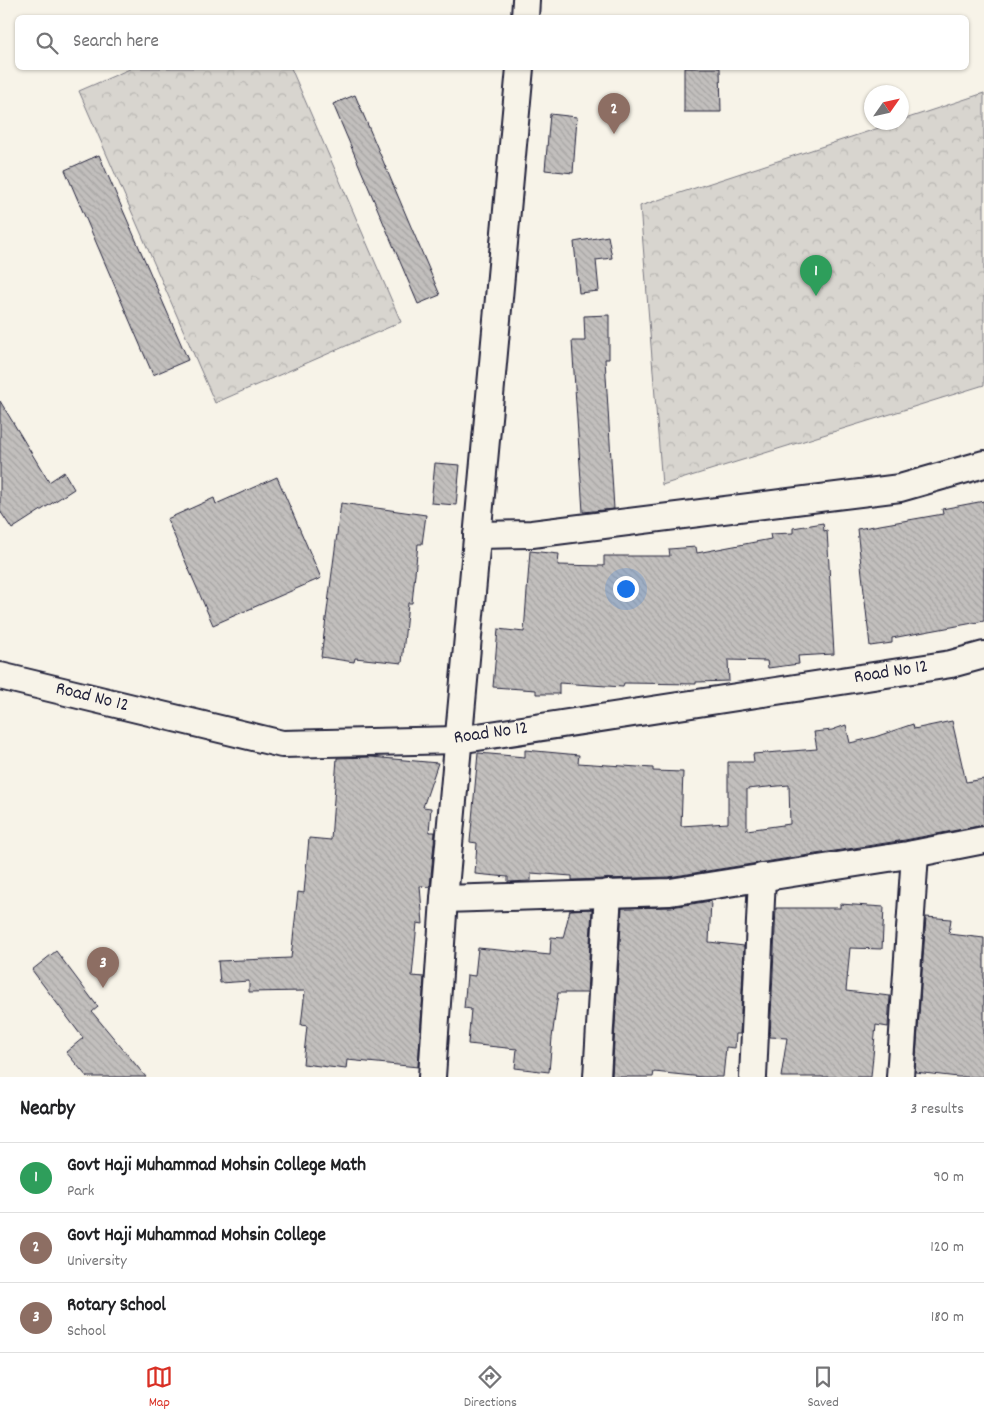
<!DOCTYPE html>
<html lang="en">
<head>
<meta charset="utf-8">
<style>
	:root { --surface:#fff; --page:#f2f2f2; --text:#202124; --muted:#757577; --line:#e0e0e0; --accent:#d93025 }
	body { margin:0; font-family:Dekko,sans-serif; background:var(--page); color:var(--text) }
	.compass { position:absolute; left:864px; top:85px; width:45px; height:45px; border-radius:50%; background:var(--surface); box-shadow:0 1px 4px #0004; rotate:56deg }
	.you { position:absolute; left:625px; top:588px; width:18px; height:18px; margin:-12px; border:4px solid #fff; border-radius:50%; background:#1a73e8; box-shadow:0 0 0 8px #1a73e833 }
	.badge { display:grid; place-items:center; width:32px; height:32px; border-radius:50%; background:var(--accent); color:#fff; font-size:16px; font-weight:700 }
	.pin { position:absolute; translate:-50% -41px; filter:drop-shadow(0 1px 2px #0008) }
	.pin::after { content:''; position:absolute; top:26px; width:18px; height:15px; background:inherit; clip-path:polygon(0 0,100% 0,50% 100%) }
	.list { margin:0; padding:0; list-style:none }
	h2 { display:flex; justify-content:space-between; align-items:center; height:65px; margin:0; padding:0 20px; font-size:21px }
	h2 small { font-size:16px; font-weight:400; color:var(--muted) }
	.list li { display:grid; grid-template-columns:32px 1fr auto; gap:15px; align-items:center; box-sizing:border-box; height:70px; padding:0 20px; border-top:1px solid var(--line) }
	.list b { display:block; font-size:19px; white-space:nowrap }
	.list p { margin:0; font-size:16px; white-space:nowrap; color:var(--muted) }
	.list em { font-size:16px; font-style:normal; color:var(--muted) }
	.icon { flex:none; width:28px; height:28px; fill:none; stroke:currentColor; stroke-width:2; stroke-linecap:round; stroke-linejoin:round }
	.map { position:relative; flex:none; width:984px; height:1077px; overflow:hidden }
	.search { position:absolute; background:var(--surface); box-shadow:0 1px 4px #0004; left:15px; right:15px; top:15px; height:55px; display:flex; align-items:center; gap:12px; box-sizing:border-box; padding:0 18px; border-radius:8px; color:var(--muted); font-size:19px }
	.sheet { height:275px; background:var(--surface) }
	nav { display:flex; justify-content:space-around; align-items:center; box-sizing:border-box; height:70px; border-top:1px solid var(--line); background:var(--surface); font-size:14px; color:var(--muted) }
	nav a { display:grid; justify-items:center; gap:2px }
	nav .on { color:var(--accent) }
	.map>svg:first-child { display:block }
	.forest { fill:url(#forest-crowns); stroke:#7d7c85 }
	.building { fill:url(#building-back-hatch); stroke:#22223b; fill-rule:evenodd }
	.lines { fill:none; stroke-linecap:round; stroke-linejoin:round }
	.minor-casing { stroke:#22223b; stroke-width:30 }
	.minor { stroke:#f7f3e8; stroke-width:26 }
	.labels { text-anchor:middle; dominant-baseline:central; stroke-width:4.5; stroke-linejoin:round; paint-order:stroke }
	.street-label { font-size:19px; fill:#22223b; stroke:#f7f3e8 }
</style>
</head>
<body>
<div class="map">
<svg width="984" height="1077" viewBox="0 0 984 1077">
	<defs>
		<pattern id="forest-crowns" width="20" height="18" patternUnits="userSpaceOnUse" patternTransform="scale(1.25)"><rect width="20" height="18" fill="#d8d5cf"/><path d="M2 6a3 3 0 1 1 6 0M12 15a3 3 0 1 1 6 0" fill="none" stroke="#b9b7b3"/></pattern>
		<pattern id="building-back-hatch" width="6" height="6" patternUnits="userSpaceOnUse" patternTransform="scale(1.25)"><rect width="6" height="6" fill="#c2bfbd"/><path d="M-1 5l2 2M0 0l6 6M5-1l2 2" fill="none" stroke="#a6a4a3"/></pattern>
	</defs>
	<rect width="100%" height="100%" fill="#f7f3e8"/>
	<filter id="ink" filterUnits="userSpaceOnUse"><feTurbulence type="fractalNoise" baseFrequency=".02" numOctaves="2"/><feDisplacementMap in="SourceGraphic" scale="10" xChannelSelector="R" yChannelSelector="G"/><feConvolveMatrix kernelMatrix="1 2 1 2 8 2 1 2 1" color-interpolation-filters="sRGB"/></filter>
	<g filter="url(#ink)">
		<g class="forest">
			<path d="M 132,68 L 291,68 L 401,322 L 215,403 L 79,91 Z"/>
			<path d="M 984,93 L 984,385 L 662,485 L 640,206 L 894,123 L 902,122 L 902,120 Z"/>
		</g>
		<g class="building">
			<path d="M 684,68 L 720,68 L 721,112 L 684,112 Z"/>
			<path d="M 355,95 L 440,295 L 418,304 L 333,104 Z"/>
			<path d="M 550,114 L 577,117 L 573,173 L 545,170 Z"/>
			<path d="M 99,155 L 188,360 L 153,375 L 65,170 Z"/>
			<path d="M 608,236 L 612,258 L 596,260 L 599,291 L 579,293 L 574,242 Z"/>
			<path d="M 609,315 L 609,359 L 605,359 L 614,509 L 583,512 L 572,341 L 585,341 L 584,316 Z"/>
			<path d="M 0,401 L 49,482 L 64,472 L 74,489 L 12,529 L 0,511 Z"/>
			<path d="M 435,463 L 460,465 L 456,505 L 431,503 Z"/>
			<path d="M 277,477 L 321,578 L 213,625 L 167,519 L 214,498 L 216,504 Z"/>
			<path d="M 984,501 L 984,621 L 892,638 L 892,643 L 870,646 L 857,529 L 943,514 L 942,509 Z"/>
			<path d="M 341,503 L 426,515 L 422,544 L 418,544 L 412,603 L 408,603 L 402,663 L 355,658 L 354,662 L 321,657 Z"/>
			<path d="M 823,523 L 824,531 L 827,530 L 834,654 L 798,656 L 799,664 L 768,668 L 767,661 L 728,660 L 729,681 L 696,682 L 696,684 L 624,683 L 623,687 L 559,683 L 559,694 L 536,694 L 536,690 L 493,687 L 498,629 L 524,632 L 530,551 L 559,554 L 558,565 L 604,566 L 604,556 L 670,556 L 669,549 L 696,547 L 697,553 L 771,539 L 770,534 L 793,533 L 793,528 Z"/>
			<path d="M 952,721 L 966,782 L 984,779 L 984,825 L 905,840 L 669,877 L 572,880 L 572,876 L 531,873 L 531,881 L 508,882 L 508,877 L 475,874 L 477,843 L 470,842 L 478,753 L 525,757 L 525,750 L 579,755 L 578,763 L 653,768 L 653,771 L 683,772 L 681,826 L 728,823 L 728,762 L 754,762 L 753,754 L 817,749 L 814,732 L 832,730 L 846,725 L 850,743 L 875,737 L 913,724 L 914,729 ZM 789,785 L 790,824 L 747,830 L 747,789 Z"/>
			<path d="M 371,757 L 438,763 L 423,807 L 431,808 L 429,832 L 435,832 L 430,887 L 420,886 L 423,924 L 417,923 L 412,976 L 424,977 L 418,1067 L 347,1060 L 346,1069 L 303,1064 L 307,1026 L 301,1025 L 305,991 L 249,992 L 249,981 L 220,983 L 218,961 L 291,958 L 298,892 L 304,893 L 309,838 L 331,840 L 337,758 Z"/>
			<path d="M 711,901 L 709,942 L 744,946 L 740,1034 L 736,1034 L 735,1048 L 726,1047 L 723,1077 L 703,1077 L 654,1072 L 653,1077 L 612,1077 L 622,908 L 671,907 Z"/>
			<path d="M 840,904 L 884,907 L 882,949 L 850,948 L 846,991 L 890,996 L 888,1027 L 876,1025 L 871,1077 L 781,1077 L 787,1038 L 770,1037 L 776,908 L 840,908 Z"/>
			<path d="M 592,909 L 587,993 L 558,993 L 552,1038 L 549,1072 L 515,1068 L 517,1049 L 468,1044 L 471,1009 L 464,1008 L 467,975 L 475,976 L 478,948 L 550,955 L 551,937 L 563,938 L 570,910 Z"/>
			<path d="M 926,917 L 951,919 L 949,934 L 984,938 L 984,1077 L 958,1077 L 915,1072 Z"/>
			<path d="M 56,951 L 98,1007 L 92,1012 L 146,1077 L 87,1077 L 66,1052 L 83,1038 L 32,970 Z"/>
		</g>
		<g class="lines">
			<g class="minor-casing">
				<g id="minor">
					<path d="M 525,18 L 526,0"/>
					<path d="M 477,535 L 532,534 L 900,488 L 984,464"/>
					<path d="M 0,676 L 282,744 L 458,740 L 951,664 L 984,655"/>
					<path d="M 444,899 L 670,892 L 908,855 L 984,840"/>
					<path d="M 432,1077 L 444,899 L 520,68"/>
					<path d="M 597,1077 L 608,893"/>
					<path d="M 753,1077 L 762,877"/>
					<path d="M 900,1077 L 915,854"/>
				</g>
			</g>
			<use href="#minor" class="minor"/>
		</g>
	</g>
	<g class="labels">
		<g class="street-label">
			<text transform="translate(891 673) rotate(-9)">Road No 12</text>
			<text transform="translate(92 698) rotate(14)">Road No 12</text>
			<text transform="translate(491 734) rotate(-8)">Road No 12</text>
		</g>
	</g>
</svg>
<svg class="compass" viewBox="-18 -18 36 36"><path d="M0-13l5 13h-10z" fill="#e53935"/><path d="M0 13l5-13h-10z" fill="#757577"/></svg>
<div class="you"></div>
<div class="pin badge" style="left:816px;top:296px;background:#2e9e5b">1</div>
<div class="pin badge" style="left:614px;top:134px;background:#8d6e63">2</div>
<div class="pin badge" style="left:103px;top:988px;background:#8d6e63">3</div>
<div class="search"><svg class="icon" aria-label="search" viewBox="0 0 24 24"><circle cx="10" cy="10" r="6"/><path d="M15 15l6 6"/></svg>Search here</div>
</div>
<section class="sheet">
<h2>Nearby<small>3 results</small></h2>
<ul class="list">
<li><span class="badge" style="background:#2e9e5b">1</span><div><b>Govt Haji Muhammad Mohsin College Math</b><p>Park</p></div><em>90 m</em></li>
<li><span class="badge" style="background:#8d6e63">2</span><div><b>Govt Haji Muhammad Mohsin College</b><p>University</p></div><em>120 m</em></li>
<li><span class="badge" style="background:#8d6e63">3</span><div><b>Rotary School</b><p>School</p></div><em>180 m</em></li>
</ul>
</section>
<nav>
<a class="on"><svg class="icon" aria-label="map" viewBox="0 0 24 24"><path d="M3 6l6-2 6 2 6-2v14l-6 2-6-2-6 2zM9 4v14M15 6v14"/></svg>Map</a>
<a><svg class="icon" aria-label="directions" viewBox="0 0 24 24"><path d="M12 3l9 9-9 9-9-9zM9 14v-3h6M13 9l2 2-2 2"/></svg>Directions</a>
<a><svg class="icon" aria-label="saved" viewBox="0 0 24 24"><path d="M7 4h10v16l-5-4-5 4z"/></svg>Saved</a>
</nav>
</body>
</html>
